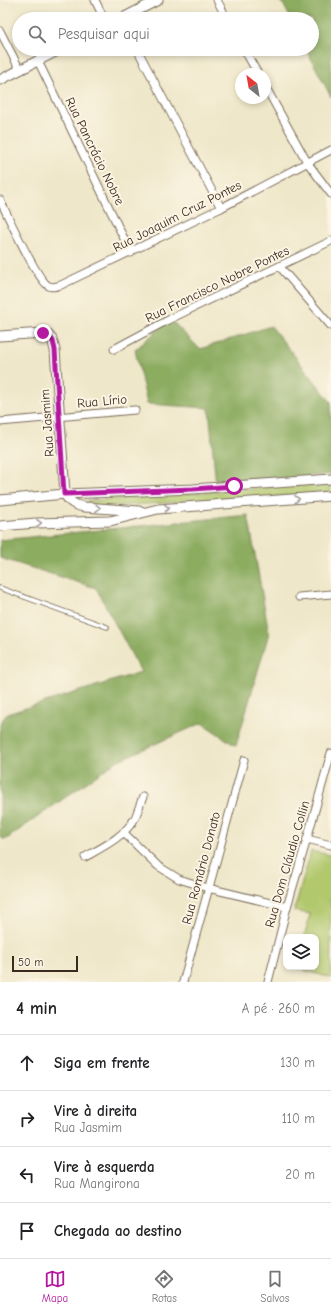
<!DOCTYPE html>
<html lang="pt">
<head>
<meta charset="utf-8">
<style>
	:root { --surface:#fff; --page:#f6f6f6; --text:#202124; --muted:#757577; --line:#e0e0e0; --accent:#b5179e }
	body { margin:0; font-family:"Comic Neue",sans-serif; background:var(--page); color:var(--text) }
	.controls { position:absolute; right:12px; bottom:12px; display:grid; overflow:hidden; border-radius:8px; box-shadow:0 2px 6px #0003 }
	.controls button { width:36px; height:36px; display:grid; place-items:center; padding:0; border:0; border-bottom:1px solid var(--line); background:var(--surface); color:var(--text); font:20px sans-serif }
	.compass { position:absolute; left:235px; top:68px; width:36px; height:36px; border-radius:50%; background:var(--surface); box-shadow:0 2px 6px #0003; rotate:329deg }
	.scale { position:absolute; left:12px; bottom:10px; width:66px; box-sizing:border-box; padding-left:4px; border:2px solid #3b2a1e; border-top:0; font-size:11px; line-height:14px; white-space:nowrap; color:#3b2a1e; -webkit-text-stroke:3px #fcf5e5; paint-order:stroke }
	.stop { position:absolute; width:12px; height:12px; margin:-9px; border:3px solid #b5179e; border-radius:50%; background:#fff }
	.stop.end { background:#b5179e; border-color:#fff; box-shadow:0 1px 4px #0008 }
	.list { margin:0; padding:0; list-style:none }
	h2 { display:flex; justify-content:space-between; align-items:center; height:52px; margin:0; padding:0 16px; font-size:17px }
	h2 small { font-size:13px; font-weight:400; color:var(--muted) }
	.list li { display:grid; grid-template-columns:26px 1fr auto; gap:12px; align-items:center; box-sizing:border-box; height:56px; padding:0 16px; border-top:1px solid var(--line) }
	.list b { display:block; font-size:15px; white-space:nowrap }
	.list p { margin:0; font-size:13px; white-space:nowrap; color:var(--muted) }
	.list em { font-size:13px; font-style:normal; color:var(--muted) }
	.icon { flex:none; width:22px; height:22px; fill:none; stroke:currentColor; stroke-width:2; stroke-linecap:round; stroke-linejoin:round }
	.map { position:relative; flex:none; width:331px; height:982px; overflow:hidden }
	.search { position:absolute; background:var(--surface); box-shadow:0 2px 6px #0003; left:12px; right:12px; top:12px; height:44px; display:flex; align-items:center; gap:10px; box-sizing:border-box; padding:0 14px; border-radius:22px; color:var(--muted); font-size:15px }
	.sheet { height:276px; background:var(--surface) }
	nav { display:flex; justify-content:space-around; align-items:center; box-sizing:border-box; height:56px; border-top:1px solid var(--line); background:var(--surface); font-size:11px; color:var(--muted) }
	nav a { display:grid; justify-items:center; gap:2px }
	nav .on { color:var(--accent) }
	.map>svg:first-child { display:block }
	.green { fill:#b1c86d; stroke:#767946 }
	.forest { fill:#8cac60; stroke:#646b3f }
	.lines { fill:none; stroke-linecap:round; stroke-linejoin:round }
	.service-casing { stroke:#7a6c5a; stroke-width:5.5 }
	.minor-casing { stroke:#7a6c5a; stroke-width:9 }
	.tertiary-casing { stroke:#7a6c5a; stroke-width:11 }
	.service { stroke:#fff; stroke-width:3.5 }
	.minor { stroke:#fff; stroke-width:7 }
	.tertiary { stroke:#fff; stroke-width:9 }
	.oneway { stroke:#a79f9a }
	.route { stroke:#b5179e; stroke-width:5 }
	.labels { text-anchor:middle; dominant-baseline:central; stroke-width:4; stroke-linejoin:round; paint-order:stroke }
	.street-label { font-size:13px; fill:#3b2a1e; stroke:#fcf5e5 }
</style>
</head>
<body>
<div class="map">
<svg width="331" height="982" viewBox="0 0 331 982">
	<rect width="100%" height="100%" fill="#fcf5e5"/>
	<filter id="ink" filterUnits="userSpaceOnUse"><feTurbulence type="fractalNoise" baseFrequency=".025" numOctaves="2"/><feDisplacementMap in="SourceGraphic" scale="8" xChannelSelector="R" yChannelSelector="G"/><feConvolveMatrix kernelMatrix="1 2 1 2 8 2 1 2 1" color-interpolation-filters="sRGB"/></filter>
	<filter id="wash" filterUnits="userSpaceOnUse"><feTurbulence type="fractalNoise" baseFrequency=".012" numOctaves="4" result="noise"/><feDisplacementMap in="SourceGraphic" scale="16" xChannelSelector="R" yChannelSelector="G"/><feGaussianBlur stdDeviation="0.9" result="paint"/><feColorMatrix in="noise" values="0 0 0 0 0 0 0 0 0 0 0 0 0 0 0 0 0 1.4 0 .05"/><feComposite in="paint" operator="in"/></filter>
	<g filter="url(#wash)">
		<rect width="100%" height="100%" fill="#efe7c9"/>
		<g class="green">
			<path d="M 331,483 L 331,493 L 98,507 L 86,501 Z"/>
			<path d="M 311,851 L 331,855 L 331,978 L 292,967 L 316,967 L 316,937 L 304,937 L 310,914 L 294,911 Z"/>
		</g>
		<g class="forest">
			<path d="M 281,0 L 331,0 L 331,97 L 306,49 L 312,49 L 312,19 L 291,19 Z"/>
			<path d="M 170,319 L 200,349 L 271,326 L 331,402 L 331,474 L 216,486 L 209,408 L 147,404 L 135,350 Z"/>
			<path d="M 248,515 L 269,633 L 236,746 L 202,723 L 117,761 L 5,840 L 0,837 L 0,723 L 7,714 L 141,672 L 96,588 L 0,558 L 0,540 Z"/>
		</g>
	</g>
	<g filter="url(#ink)">
		<g class="lines">
			<g class="service-casing">
				<path id="service" d="M 0,588 L 107,627"/>
			</g>
			<g class="minor-casing">
				<g id="minor">
					<path d="M 95,0 L 104,19"/>
					<path d="M 217,0 L 227,19"/>
					<path d="M 0,31 L 20,70"/>
					<path d="M 137,49 L 221,208"/>
					<path d="M 244,49 L 258,74"/>
					<path d="M 38,61 L 131,253"/>
					<path d="M 265,86 L 307,162 L 331,194"/>
					<path d="M 0,200 C 7,214 38,282 49,286 C 53,288 57,286 61,285 L 221,208 L 331,150"/>
					<path d="M 280,267 L 331,326"/>
					<path d="M 114,349 L 170,319 L 331,241"/>
					<path d="M 0,422 L 135,410"/>
					<path d="M 299,597 L 331,594"/>
					<path d="M 124,833 L 158,866 L 179,879 L 208,888 L 287,907"/>
					<path d="M 307,839 L 331,845"/>
					<path d="M 85,857 C 103,847 124,837 135,818 C 138,811 140,804 143,797"/>
					<path d="M 183,982 L 244,760"/>
					<path d="M 268,982 L 287,907 L 307,839 L 331,753"/>
				</g>
			</g>
			<g class="tertiary-casing">
				<g id="tertiary">
					<path d="M 121,19 L 158,0"/>
					<path d="M 0,80 L 61,49"/>
					<path d="M 0,336 L 43,333 L 47,334 L 52,339 L 55,350 L 65,494 C 69,503 76,506 85,507 L 139,511"/>
					<path d="M 0,500 L 65,494 L 193,489 L 331,479"/>
					<path d="M 0,526 L 36,523 L 110,521 L 158,509 L 331,496"/>
				</g>
			</g>
			<use href="#service" class="service"/>
			<use href="#minor" class="minor"/>
			<use href="#tertiary" class="tertiary"/>
		</g>
		<defs><path id="oneway-chevron" d="M-2-3.5L2.5 0L-2 3.5" fill="none" stroke-width="1.6" stroke-linecap="round" stroke-linejoin="round"/></defs>
		<g class="oneway">
			<use href="#oneway-chevron" transform="translate(297 499) rotate(-4)"/>
			<use href="#oneway-chevron" transform="translate(98 508) rotate(2)"/>
			<use href="#oneway-chevron" transform="translate(167 508) rotate(-5)"/>
			<use href="#oneway-chevron" transform="translate(39 523) rotate(-3)"/>
		</g>
	</g>
	<g class="lines" filter="url(#ink)">
		<path class="route" d="M 43,333 L 47,334 L 53,341 L 55,350 L 64,494 L 193,489 L 234,486"/>
	</g>
	<g class="labels">
		<g class="street-label">
			<text transform="translate(95 151) rotate(64)">Rua Pancrácio Nobre</text>
			<text transform="translate(177 216) rotate(-27)">Rua Joaquim Cruz Pontes</text>
			<text transform="translate(217 284) rotate(-26)">Rua Francisco Nobre Pontes</text>
			<text transform="translate(102 401) rotate(-5)">Rua Lírio</text>
			<text transform="translate(47 423) rotate(-94)">Rua Jasmim</text>
			<text transform="translate(287 864) rotate(-74)">Rua Dom Cláudio Collin</text>
			<text transform="translate(201 868) rotate(-75)">Rua Romário Donato</text>
		</g>
	</g>
</svg>
<div class="controls">
<button><svg class="icon" aria-label="layers" viewBox="0 0 24 24"><path d="M12 4l9 5-9 5-9-5zM3 14l9 5 9-5"/></svg></button>
</div>
<svg class="compass" viewBox="-18 -18 36 36"><path d="M0-13l5 13h-10z" fill="#e53935"/><path d="M0 13l5-13h-10z" fill="#757577"/></svg>
<div class="scale">50 m</div>
<div class="stop" style="left:234px;top:486px"></div>
<div class="stop end" style="left:43px;top:333px"></div>
<div class="search"><svg class="icon" aria-label="search" viewBox="0 0 24 24"><circle cx="10" cy="10" r="6"/><path d="M15 15l6 6"/></svg>Pesquisar aqui</div>
</div>
<section class="sheet">
<h2>4 min<small>A pé · 260 m</small></h2>
<ul class="list">
<li><svg class="icon" aria-label="ahead" viewBox="0 0 24 24"><path d="M12 20V5M6 11l6-6 6 6"/></svg><div><b>Siga em frente</b></div><em>130 m</em></li>
<li><svg class="icon" aria-label="right" viewBox="0 0 24 24"><path d="M7 20v-9h11M14 6l5 5-5 5"/></svg><div><b>Vire à direita</b><p>Rua Jasmim</p></div><em>110 m</em></li>
<li><svg class="icon" aria-label="left" viewBox="0 0 24 24"><path d="M17 20v-9H6M10 6l-5 5 5 5"/></svg><div><b>Vire à esquerda</b><p>Rua Mangirona</p></div><em>20 m</em></li>
<li><svg class="icon" aria-label="arrive" viewBox="0 0 24 24"><path d="M6 21V4h12l-3 4 3 4H6"/></svg><div><b>Chegada ao destino</b></div></li>
</ul>
</section>
<nav>
<a class="on"><svg class="icon" aria-label="map" viewBox="0 0 24 24"><path d="M3 6l6-2 6 2 6-2v14l-6 2-6-2-6 2zM9 4v14M15 6v14"/></svg>Mapa</a>
<a><svg class="icon" aria-label="directions" viewBox="0 0 24 24"><path d="M12 3l9 9-9 9-9-9zM9 14v-3h6M13 9l2 2-2 2"/></svg>Rotas</a>
<a><svg class="icon" aria-label="saved" viewBox="0 0 24 24"><path d="M7 4h10v16l-5-4-5 4z"/></svg>Salvos</a>
</nav>
</body>
</html>
